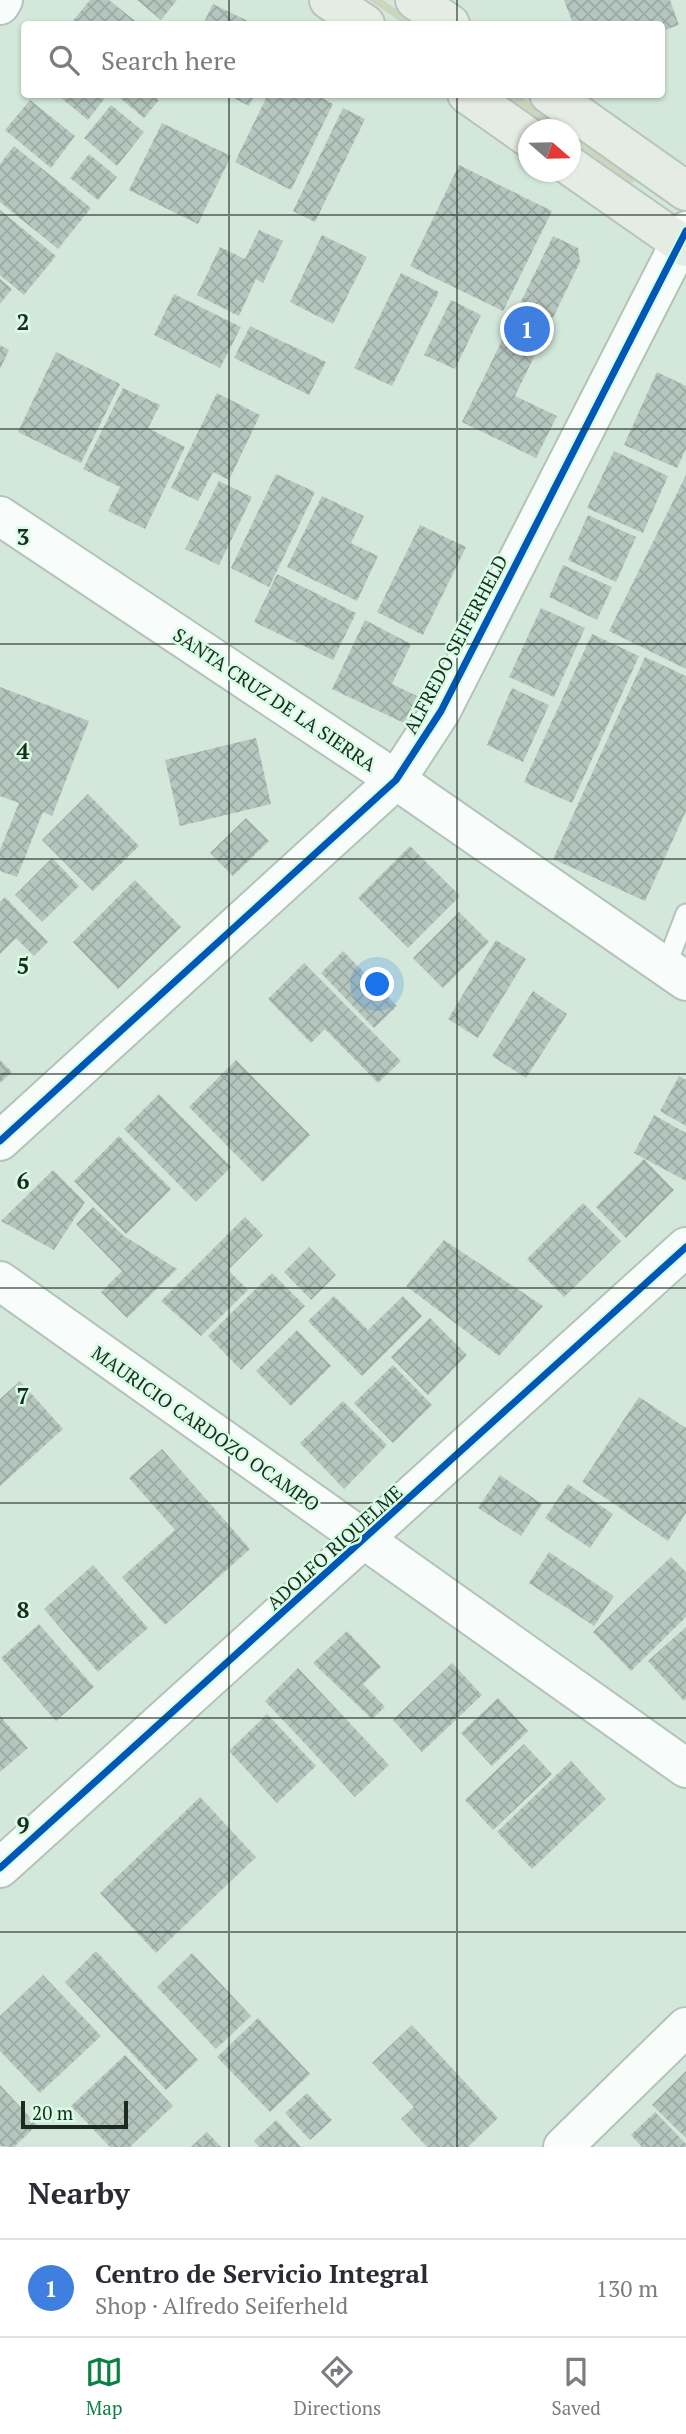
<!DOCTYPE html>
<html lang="en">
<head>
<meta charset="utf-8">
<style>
	:root { --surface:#fff; --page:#f7f7f7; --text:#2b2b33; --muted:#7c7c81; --line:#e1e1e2; --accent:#0b8043 }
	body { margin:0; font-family:"PT Serif",serif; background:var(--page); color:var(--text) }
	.compass { position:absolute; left:518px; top:119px; width:63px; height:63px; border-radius:50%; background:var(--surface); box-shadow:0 2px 5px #0004; rotate:110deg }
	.scale { position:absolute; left:21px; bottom:18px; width:107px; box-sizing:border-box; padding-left:7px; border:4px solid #1c2a21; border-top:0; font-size:19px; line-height:24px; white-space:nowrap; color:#1c2a21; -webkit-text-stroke:5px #d8fde5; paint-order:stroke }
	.you { position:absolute; left:378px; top:985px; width:24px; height:24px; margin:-18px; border:5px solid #fff; border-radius:50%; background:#1a73e8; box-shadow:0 0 0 10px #1a73e833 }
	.badge { display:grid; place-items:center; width:46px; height:46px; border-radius:50%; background:var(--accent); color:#fff; font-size:23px; font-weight:700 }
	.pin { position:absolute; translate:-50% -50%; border:4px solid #fff; box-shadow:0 2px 7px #0006 }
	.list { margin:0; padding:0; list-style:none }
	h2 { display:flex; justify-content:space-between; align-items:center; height:91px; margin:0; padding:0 28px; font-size:30px }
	h2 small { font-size:23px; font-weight:400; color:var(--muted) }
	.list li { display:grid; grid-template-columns:46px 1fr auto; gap:21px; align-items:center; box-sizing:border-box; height:98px; padding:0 28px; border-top:2px solid var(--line) }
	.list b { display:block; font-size:26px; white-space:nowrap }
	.list p { margin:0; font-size:23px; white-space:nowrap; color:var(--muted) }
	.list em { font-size:23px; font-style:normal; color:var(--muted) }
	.icon { flex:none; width:38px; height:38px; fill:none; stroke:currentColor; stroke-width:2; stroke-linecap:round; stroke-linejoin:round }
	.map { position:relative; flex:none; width:686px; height:2147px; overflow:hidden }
	.search { position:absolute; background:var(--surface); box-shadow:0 2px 5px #0004; left:21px; right:21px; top:21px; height:77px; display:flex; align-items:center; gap:18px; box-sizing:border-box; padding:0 24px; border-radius:7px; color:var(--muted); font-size:26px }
	.sheet { height:189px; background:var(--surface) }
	nav { display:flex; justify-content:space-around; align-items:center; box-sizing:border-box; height:98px; border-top:2px solid var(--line); background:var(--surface); font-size:19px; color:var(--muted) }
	nav a { display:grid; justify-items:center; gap:4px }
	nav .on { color:var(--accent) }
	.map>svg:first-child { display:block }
	.grass { fill:#ccd6be }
	.building { fill:url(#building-cross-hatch) }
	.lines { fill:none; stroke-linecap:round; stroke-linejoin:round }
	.service-casing { stroke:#b3c3b9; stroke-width:23 }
	.minor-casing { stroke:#b3c3b9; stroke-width:42 }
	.tertiary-casing { stroke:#b3c3b9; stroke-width:42 }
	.primary-casing { stroke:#b9c4be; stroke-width:42 }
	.service { stroke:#f8fcfa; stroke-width:19 }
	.minor { stroke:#f8fcfa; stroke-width:38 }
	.tertiary { stroke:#f8fcfa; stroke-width:38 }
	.primary { stroke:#e5ece3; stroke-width:38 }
	.cycleway-casing { stroke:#d8fde5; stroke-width:11 }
	.cycleway { stroke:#0057b8; stroke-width:7 }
	.grid { fill:none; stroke:#1c2a21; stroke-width:2; stroke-opacity:0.55 }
	.labels { text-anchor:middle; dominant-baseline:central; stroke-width:5; stroke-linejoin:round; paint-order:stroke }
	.street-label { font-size:19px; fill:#1c2a21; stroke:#d8fde5 }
	.grid-label { font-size:23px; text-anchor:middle; font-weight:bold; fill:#1c2a21; stroke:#d8fde5; stroke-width:5; stroke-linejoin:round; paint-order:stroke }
</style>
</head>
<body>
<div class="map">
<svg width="686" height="2147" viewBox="0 0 686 2147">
	<defs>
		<pattern id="building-cross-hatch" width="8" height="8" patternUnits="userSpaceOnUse" patternTransform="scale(1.75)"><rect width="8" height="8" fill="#b5c6bf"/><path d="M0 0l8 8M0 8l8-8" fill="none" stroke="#9baaa4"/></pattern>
	</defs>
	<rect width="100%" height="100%" fill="#d3e8db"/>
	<g class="grass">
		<path d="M 369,0 L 383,0 L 418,24 L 404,24 Z"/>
		<path d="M 504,95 L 518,95 L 569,129 L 554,129 Z"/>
		<path d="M 570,131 L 635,178 L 634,182 L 631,183 L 571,141 Z"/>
	</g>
	<g class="building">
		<path d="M 90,0 L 109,0 L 139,24 L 76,24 L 72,22 Z"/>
		<path d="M 137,0 L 177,0 L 161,20 Z"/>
		<path d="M 564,0 L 670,0 L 679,25 L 662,31 L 662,24 L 573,24 Z"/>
		<path d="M 213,4 L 254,24 L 203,24 Z"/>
		<path d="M 56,94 L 108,94 L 88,120 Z"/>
		<path d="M 115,94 L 152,94 L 159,100 L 144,118 Z"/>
		<path d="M 226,94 L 255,94 L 249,106 Z"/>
		<path d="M 268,94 L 315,94 L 333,104 L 291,190 L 235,162 Z"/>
		<path d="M 30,100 L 75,136 L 51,168 L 5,130 Z"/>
		<path d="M 111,105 L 144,132 L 117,166 L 84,138 Z"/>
		<path d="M 343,108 L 365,119 L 315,222 L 293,211 Z"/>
		<path d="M 162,123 L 231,156 L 198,224 L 129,190 Z"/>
		<path d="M 14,146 L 91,208 L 58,249 L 0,202 L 0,164 Z"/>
		<path d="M 89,154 L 117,177 L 98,200 L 70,178 Z"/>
		<path d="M 459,165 L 552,211 L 503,311 L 410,266 Z"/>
		<path d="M 0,210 L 56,256 L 24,295 L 0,275 Z"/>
		<path d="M 259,230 L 283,241 L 263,283 L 256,279 L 239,316 L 197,295 L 220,247 L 245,259 Z"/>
		<path d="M 322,235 L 367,257 L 333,324 L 290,302 Z"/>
		<path d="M 553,236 L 578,248 L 580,262 L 515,396 L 557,416 L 536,458 L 462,422 Z"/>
		<path d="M 401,273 L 439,292 L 392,386 L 354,368 Z"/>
		<path d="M 0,279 L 12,289 L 0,304 Z"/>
		<path d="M 174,294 L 241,327 L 220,368 L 154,335 Z"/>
		<path d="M 451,300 L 481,315 L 455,369 L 424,355 Z"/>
		<path d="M 250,326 L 326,362 L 309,395 L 234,358 Z"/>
		<path d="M 0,345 L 9,350 L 0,369 Z"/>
		<path d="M 56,352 L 120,384 L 81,463 L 18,432 Z"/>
		<path d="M 657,372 L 686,386 L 686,449 L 677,468 L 624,445 Z"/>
		<path d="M 123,388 L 160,405 L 148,428 L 185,447 L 145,529 L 108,511 L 120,487 L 83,469 Z"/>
		<path d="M 217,393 L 260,415 L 229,480 L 213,472 L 198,501 L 171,488 Z"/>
		<path d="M 614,451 L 668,476 L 643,533 L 587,508 Z"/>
		<path d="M 276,474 L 315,492 L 269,587 L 231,568 Z"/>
		<path d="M 686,475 L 686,669 L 609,631 Z"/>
		<path d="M 219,481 L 252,497 L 219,565 L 185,549 Z"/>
		<path d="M 322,496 L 364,516 L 351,543 L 378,556 L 357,601 L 287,567 Z"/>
		<path d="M 588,515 L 636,537 L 616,582 L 568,560 Z"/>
		<path d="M 420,525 L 466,547 L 423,635 L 377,612 Z"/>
		<path d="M 563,565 L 612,587 L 597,620 L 549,597 Z"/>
		<path d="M 277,574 L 356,613 L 333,660 L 254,622 Z"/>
		<path d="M 541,608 L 585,628 L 554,697 L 509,677 Z"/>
		<path d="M 365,620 L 411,644 L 392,684 L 417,696 L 404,723 L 332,689 Z"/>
		<path d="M 592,634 L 639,656 L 572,803 L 524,782 Z"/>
		<path d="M 645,657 L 686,676 L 686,811 L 645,901 L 553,859 Z"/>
		<path d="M 0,687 L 89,721 L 52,816 L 43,812 L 17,877 L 0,871 L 0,850 L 19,803 L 0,796 Z"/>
		<path d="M 512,688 L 549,705 L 523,762 L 487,745 Z"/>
		<path d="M 256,738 L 271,804 L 180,826 L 165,760 Z"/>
		<path d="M 88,794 L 139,846 L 93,891 L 42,840 Z"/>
		<path d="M 246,818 L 269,841 L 233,876 L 210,853 Z"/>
		<path d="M 410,846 L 460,896 L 408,948 L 358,898 Z"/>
		<path d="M 52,858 L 79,886 L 42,922 L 15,895 Z"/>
		<path d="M 135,880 L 181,927 L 118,989 L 73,942 Z"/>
		<path d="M 5,897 L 48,942 L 34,956 L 16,938 L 0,954 L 0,902 Z"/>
		<path d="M 459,912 L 489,942 L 443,988 L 413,958 Z"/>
		<path d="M 496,940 L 526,959 L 478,1038 L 448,1019 Z"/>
		<path d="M 343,951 L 397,1006 L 374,1028 L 321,973 Z"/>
		<path d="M 304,963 L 401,1061 L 378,1083 L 325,1029 L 311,1043 L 268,999 Z"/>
		<path d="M 533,991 L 567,1014 L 526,1078 L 492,1056 Z"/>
		<path d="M 0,1060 L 12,1072 L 0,1083 Z"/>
		<path d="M 236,1060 L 310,1135 L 263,1182 L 189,1107 Z"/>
		<path d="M 679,1076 L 686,1080 L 686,1126 L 660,1111 Z"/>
		<path d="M 159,1094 L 231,1167 L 196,1202 L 124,1129 Z"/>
		<path d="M 654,1115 L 686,1133 L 686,1181 L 634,1153 Z"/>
		<path d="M 119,1136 L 171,1189 L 126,1234 L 74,1181 Z"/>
		<path d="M 644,1159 L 674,1190 L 626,1238 L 596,1207 Z"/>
		<path d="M 53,1170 L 85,1202 L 54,1250 L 1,1221 Z"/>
		<path d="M 583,1203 L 621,1241 L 564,1297 L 527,1259 Z"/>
		<path d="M 93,1207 L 124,1236 L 177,1269 L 127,1318 L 101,1292 L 122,1271 L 76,1224 Z"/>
		<path d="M 245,1217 L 263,1235 L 228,1270 L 248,1290 L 201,1336 L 161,1301 Z"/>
		<path d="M 444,1240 L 543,1306 L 499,1356 L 406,1286 Z"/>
		<path d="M 309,1247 L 336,1275 L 311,1300 L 284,1272 Z"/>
		<path d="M 272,1273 L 305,1306 L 241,1370 L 208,1336 Z"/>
		<path d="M 334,1296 L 368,1330 L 403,1296 L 422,1316 L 362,1376 L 308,1321 Z"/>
		<path d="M 430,1318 L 467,1355 L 428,1395 L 391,1357 Z"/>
		<path d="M 297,1330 L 331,1366 L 291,1406 L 256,1371 Z"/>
		<path d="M 393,1365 L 432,1405 L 393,1443 L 354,1403 Z"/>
		<path d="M 20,1381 L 63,1429 L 0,1486 L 0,1399 Z"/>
		<path d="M 639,1397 L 686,1428 L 686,1513 L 668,1541 L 582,1482 Z"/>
		<path d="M 343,1401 L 387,1445 L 344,1489 L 300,1443 Z"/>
		<path d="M 162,1449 L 250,1549 L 165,1625 L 122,1577 L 175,1530 L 129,1478 Z"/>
		<path d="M 500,1475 L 542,1504 L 521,1536 L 478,1508 Z"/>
		<path d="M 568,1484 L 613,1514 L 590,1548 L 545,1518 Z"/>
		<path d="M 549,1552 L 614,1596 L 594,1626 L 529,1583 Z"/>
		<path d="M 671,1557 L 686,1572 L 686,1617 L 631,1671 L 593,1632 Z"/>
		<path d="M 93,1565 L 148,1628 L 98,1672 L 44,1609 Z"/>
		<path d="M 39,1624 L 94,1687 L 56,1721 L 1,1658 Z"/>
		<path d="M 686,1627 L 686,1699 L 684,1701 L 648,1661 Z"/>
		<path d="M 347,1631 L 381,1667 L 363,1684 L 385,1707 L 372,1719 L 313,1663 Z"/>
		<path d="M 452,1663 L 482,1695 L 422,1752 L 393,1720 Z"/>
		<path d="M 298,1668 L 389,1765 L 355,1797 L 265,1701 Z"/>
		<path d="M 498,1698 L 528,1731 L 492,1766 L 461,1733 Z"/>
		<path d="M 267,1714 L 316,1766 L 277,1803 L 229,1751 Z"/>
		<path d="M 0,1716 L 28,1748 L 0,1772 Z"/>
		<path d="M 524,1744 L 552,1774 L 493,1830 L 465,1800 Z"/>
		<path d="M 571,1761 L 606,1799 L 532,1869 L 497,1832 Z"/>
		<path d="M 200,1797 L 256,1857 L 156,1953 L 100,1893 Z"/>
		<path d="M 96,1951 L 198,2060 L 166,2090 L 65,1982 Z"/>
		<path d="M 192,1953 L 251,2016 L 216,2049 L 157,1987 Z"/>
		<path d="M 43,1975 L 101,2036 L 40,2093 L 0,2051 L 0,2016 Z"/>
		<path d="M 258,2018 L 310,2074 L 270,2112 L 217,2057 Z"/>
		<path d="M 412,2025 L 498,2118 L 468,2147 L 427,2147 L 401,2119 L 414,2107 L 372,2063 Z"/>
		<path d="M 125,2055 L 173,2106 L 130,2147 L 110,2147 L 71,2106 Z"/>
		<path d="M 686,2071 L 686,2138 L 652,2105 Z"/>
		<path d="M 0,2085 L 37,2125 L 14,2147 L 0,2146 Z"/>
		<path d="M 307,2093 L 332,2120 L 310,2140 L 285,2113 Z"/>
		<path d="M 655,2112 L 686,2144 L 686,2147 L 642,2147 L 631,2135 Z"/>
		<path d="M 276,2120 L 301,2147 L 259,2147 L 254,2141 Z"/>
		<path d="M 207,2132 L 221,2147 L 191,2147 Z"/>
	</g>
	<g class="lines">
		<g class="service-casing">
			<path id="service" d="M 666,966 L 686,914"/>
		</g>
		<g class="minor-casing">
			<g id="minor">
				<path d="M 0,5 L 3,0"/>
				<path d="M 0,516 L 396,780 L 686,981"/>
				<path d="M 0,1281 L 686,1768"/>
				<path d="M 0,1868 L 686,1247"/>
				<path d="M 563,2147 L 686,2027"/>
			</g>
		</g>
		<g class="tertiary-casing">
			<path id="tertiary" d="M 0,1141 L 396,780 L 441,711 L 686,231"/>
		</g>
		<g class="primary-casing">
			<g id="primary">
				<path d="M 329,0 L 365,24"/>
				<path d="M 415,0 L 450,24"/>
				<path d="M 467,94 L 528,137"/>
				<path d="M 549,94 L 686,191"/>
				<path d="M 570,166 L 686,247"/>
			</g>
		</g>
		<use href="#service" class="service"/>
		<use href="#minor" class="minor"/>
		<use href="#tertiary" class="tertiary"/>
		<use href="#primary" class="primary"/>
		<g class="cycleway-casing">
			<g id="cycleway">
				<path d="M 0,1141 L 396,780 L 441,711 L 686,231"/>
				<path d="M 0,1868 L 686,1247"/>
			</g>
		</g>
		<use href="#cycleway" class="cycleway"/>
	</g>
	<path class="grid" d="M 229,0 L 229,24M 457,0 L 457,24M 229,94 L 229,2147M 457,94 L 457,2147M 0,215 L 686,215M 0,429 L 686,429M 0,644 L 686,644M 0,859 L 686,859M 0,1074 L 686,1074M 0,1288 L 686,1288M 0,1503 L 686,1503M 0,1718 L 686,1718M 0,1932 L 686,1932"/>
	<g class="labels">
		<g class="street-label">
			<text transform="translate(455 644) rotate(-62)">ALFREDO SEIFERHELD</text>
			<text transform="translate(275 699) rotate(34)">SANTA CRUZ DE LA SIERRA</text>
			<text transform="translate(206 1428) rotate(35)">MAURICIO CARDOZO OCAMPO</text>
			<text transform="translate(334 1547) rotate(-42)">ADOLFO RIQUELME</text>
		</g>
	</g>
	<g class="grid-label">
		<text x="23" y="330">2</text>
		<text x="23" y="545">3</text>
		<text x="23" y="759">4</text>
		<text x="23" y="974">5</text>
		<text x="23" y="1189">6</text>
		<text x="23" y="1404">7</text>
		<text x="23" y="1618">8</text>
		<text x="23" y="1833">9</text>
	</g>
</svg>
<svg class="compass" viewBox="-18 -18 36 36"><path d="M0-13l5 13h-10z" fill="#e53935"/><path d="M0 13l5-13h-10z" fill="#7c7c81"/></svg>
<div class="scale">20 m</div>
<div class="you"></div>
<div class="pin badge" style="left:527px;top:329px;background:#3f7fe0">1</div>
<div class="search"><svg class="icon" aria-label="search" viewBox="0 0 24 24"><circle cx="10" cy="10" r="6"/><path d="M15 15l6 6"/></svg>Search here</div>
</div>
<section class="sheet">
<h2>Nearby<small></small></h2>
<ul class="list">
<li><span class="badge" style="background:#3f7fe0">1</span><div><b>Centro de Servicio Integral</b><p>Shop · Alfredo Seiferheld</p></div><em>130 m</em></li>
</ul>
</section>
<nav>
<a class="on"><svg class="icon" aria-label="map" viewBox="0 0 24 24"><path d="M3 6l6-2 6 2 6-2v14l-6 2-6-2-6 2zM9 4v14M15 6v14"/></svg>Map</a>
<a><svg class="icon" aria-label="directions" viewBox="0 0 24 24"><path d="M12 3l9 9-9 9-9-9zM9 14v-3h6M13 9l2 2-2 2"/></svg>Directions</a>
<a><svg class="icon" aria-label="saved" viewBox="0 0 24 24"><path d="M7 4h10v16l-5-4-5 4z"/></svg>Saved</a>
</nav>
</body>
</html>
